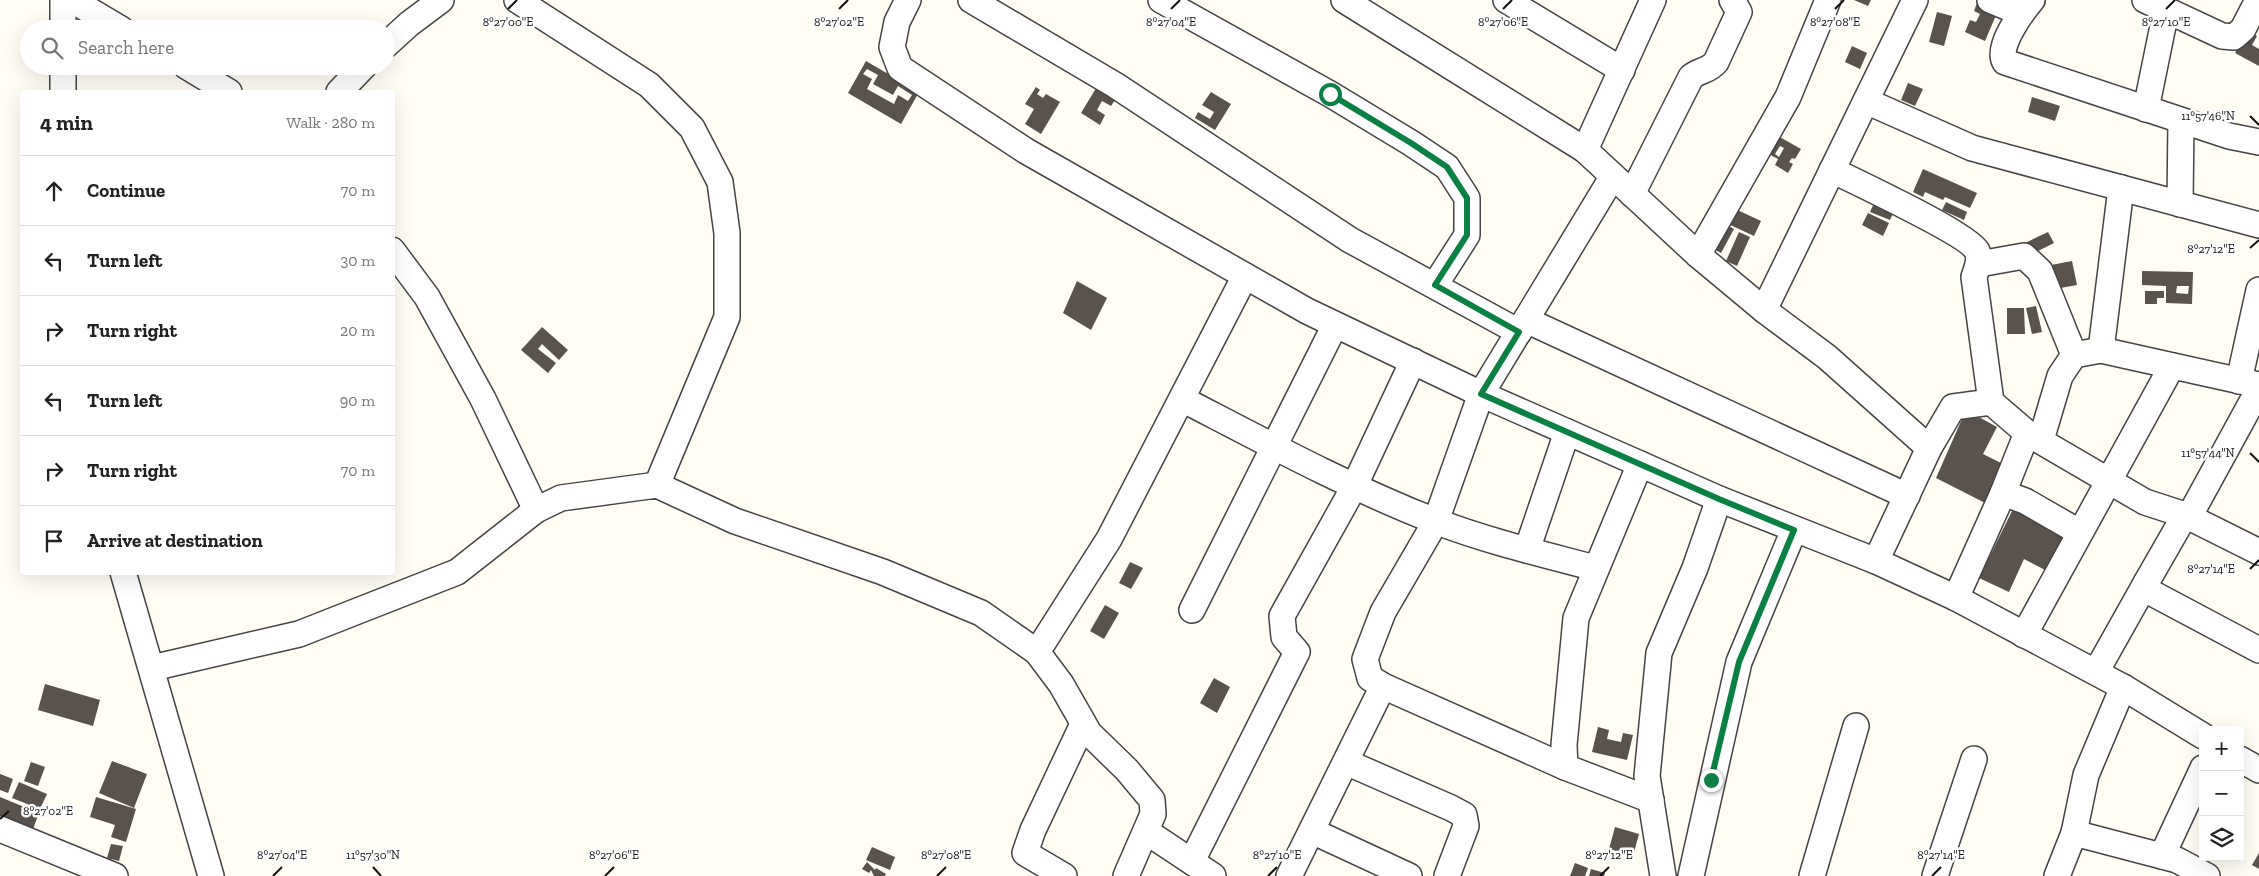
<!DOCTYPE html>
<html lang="en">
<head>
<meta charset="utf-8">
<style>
	:root { --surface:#fff; --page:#f2f2f2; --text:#222; --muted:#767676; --line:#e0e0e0 }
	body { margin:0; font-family:"Zilla Slab",serif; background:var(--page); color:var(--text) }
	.controls { position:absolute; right:15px; bottom:15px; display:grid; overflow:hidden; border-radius:5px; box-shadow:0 5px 20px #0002 }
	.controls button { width:45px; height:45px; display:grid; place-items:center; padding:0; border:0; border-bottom:1px solid var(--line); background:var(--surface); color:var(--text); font:25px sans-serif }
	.stop { position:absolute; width:15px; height:15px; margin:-11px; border:4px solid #0b8043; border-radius:50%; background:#fff }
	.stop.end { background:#0b8043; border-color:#fff; box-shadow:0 1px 5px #0008 }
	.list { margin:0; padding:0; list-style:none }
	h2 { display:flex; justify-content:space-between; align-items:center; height:65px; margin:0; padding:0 20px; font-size:21px }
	h2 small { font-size:16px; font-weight:400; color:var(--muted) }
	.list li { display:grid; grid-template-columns:32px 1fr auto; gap:15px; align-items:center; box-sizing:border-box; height:70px; padding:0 20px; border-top:1px solid var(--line) }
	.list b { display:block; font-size:19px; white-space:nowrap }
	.list em { font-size:16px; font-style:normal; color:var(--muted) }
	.icon { flex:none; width:28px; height:28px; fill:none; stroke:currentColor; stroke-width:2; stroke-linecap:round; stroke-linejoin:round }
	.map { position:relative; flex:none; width:2259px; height:876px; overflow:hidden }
	.search { position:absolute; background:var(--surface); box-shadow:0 5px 20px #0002; left:20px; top:20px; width:375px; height:55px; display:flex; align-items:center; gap:12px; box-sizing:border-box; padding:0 18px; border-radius:28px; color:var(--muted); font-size:19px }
	.panel { position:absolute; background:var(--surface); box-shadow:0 5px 20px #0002; left:20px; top:90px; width:375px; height:485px; border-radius:5px }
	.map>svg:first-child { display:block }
	.building { fill:#59524d; fill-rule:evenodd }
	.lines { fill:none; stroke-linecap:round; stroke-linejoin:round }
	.minor-casing { stroke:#444; stroke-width:28 }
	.minor { stroke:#fff; stroke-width:25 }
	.route { stroke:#0b8043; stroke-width:6 }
	.ticks { fill:none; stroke:#111; stroke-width:2 }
	.ticks-label { font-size:12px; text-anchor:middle; fill:#111; stroke:#fff; stroke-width:5; stroke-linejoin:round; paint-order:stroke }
</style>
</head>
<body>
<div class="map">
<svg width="2259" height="876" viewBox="0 0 2259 876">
	<rect width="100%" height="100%" fill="#fffdf4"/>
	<g class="building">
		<path d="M 1854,0 L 1871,0 L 1868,6 Z"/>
		<path d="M 1978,0 L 2000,6 L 1985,41 L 1965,32 L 1970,20 L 1976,22 L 1980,14 L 1974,11 Z"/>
		<path d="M 1937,12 L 1952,16 L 1944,46 L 1929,42 Z"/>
		<path d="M 2247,31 L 2257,36 L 2252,45 L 2259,49 L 2259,66 L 2235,53 Z"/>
		<path d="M 1852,46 L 1867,53 L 1860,69 L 1845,62 Z"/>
		<path d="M 866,61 L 919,92 L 901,124 L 848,93 ZM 867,69 L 878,75 L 873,84 L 893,95 L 898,86 L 912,95 L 908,101 L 898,95 L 894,104 L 867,89 L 872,79 L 863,74 Z"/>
		<path d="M 1908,83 L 1923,89 L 1915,106 L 1901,100 Z"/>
		<path d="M 1098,85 L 1117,97 L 1111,106 L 1102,101 L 1097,110 L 1105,115 L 1100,125 L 1081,113 Z"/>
		<path d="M 1036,87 L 1040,90 L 1037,94 L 1043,98 L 1046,94 L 1060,102 L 1041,134 L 1025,124 L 1034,109 L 1025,104 Z"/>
		<path d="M 1211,92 L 1231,104 L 1215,130 L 1195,118 L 1198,112 L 1210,119 L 1214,112 L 1202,105 Z"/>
		<path d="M 2032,97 L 2060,106 L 2055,121 L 2028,112 Z"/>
		<path d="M 1776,135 L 1801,149 L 1795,159 L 1792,158 L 1789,162 L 1793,164 L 1788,173 L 1775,165 L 1778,159 L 1767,153 ZM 1780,146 L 1784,148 L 1779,157 L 1775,154 Z"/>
		<path d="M 1923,169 L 1977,193 L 1970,208 L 1945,197 L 1943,200 L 1925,192 L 1923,197 L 1913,192 Z"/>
		<path d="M 1875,201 L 1895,209 L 1890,220 L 1870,212 Z"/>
		<path d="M 1946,202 L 1967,212 L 1964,220 L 1942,210 Z"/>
		<path d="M 1733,208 L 1761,221 L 1754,236 L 1726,223 Z"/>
		<path d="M 1868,213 L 1889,223 L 1883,236 L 1862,225 Z"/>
		<path d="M 1725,224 L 1734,229 L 1721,253 L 1712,248 Z"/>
		<path d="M 1739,232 L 1750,237 L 1737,266 L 1726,261 Z"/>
		<path d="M 2048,232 L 2054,243 L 2032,254 L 2027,242 Z"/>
		<path d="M 2072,261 L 2077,285 L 2055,289 L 2051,265 Z"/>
		<path d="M 2142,271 L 2193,272 L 2192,304 L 2166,303 L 2166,286 L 2142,285 ZM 2177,286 L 2189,286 L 2188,294 L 2176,293 Z"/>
		<path d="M 1077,281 L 1107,298 L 1091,330 L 1063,313 Z"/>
		<path d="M 2145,291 L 2164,291 L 2164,298 L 2157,298 L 2157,304 L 2145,304 Z"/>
		<path d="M 2036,306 L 2042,332 L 2032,334 L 2026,308 Z"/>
		<path d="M 2007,308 L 2024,308 L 2025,334 L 2007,334 Z"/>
		<path d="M 542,327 L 568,350 L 559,360 L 542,344 L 538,349 L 556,363 L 548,373 L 521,350 Z"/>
		<path d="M 1966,410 L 1997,427 L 1983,454 L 2009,467 L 1993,507 L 1936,478 Z"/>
		<path d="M 2013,509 L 2070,539 L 2053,574 L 2024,559 L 2009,592 L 1979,578 Z"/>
		<path d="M 1130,562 L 1143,568 L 1131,589 L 1119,583 Z"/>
		<path d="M 1105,605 L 1119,613 L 1104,639 L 1090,631 Z"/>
		<path d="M 1214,678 L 1230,687 L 1217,713 L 1200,703 Z"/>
		<path d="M 45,684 L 100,700 L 93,726 L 38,710 Z"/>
		<path d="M 1598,727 L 1609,730 L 1607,739 L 1621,742 L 1623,733 L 1633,735 L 1627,760 L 1592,752 Z"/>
		<path d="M 112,761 L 147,774 L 134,808 L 99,793 Z"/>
		<path d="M 31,762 L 45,767 L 38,786 L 24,781 Z"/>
		<path d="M 0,774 L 13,779 L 8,793 L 0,790 Z"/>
		<path d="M 19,782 L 47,794 L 40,809 L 12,798 Z"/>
		<path d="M 0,797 L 39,813 L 33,829 L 0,816 Z"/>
		<path d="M 96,797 L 136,809 L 126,842 L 111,837 L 115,825 L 90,817 Z"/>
		<path d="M 1615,827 L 1639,834 L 1633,856 L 1609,849 Z"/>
		<path d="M 111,844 L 123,846 L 119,861 L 107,858 Z"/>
		<path d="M 872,847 L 895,857 L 890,870 L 866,860 Z"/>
		<path d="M 2259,853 L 2259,869 L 2252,865 Z"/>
		<path d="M 867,862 L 875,870 L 876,868 L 886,874 L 885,876 L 874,876 L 871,870 L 869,873 L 862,869 Z"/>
		<path d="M 1575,863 L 1588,868 L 1585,876 L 1570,876 Z"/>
		<path d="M 1591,869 L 1605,873 L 1604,876 L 1589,876 Z"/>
	</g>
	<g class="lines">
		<g class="minor-casing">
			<g id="minor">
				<path d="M 72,0 L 121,29"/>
				<path d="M 517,0 L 649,85 L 692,128 L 720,182 L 727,233 L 727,317 L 657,485"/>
				<path d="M 908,0 L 897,22 L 892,47 L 900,68 L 1026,151 L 1307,311 L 1481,394 L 1640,464 L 1719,499 L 1876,561 L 1956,598 L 2123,687 L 2203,736"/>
				<path d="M 971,0 L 1115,85 L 1350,240 L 1519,332"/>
				<path d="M 1161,0 L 1330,94 L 1411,143 L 1447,167 L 1467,198 L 1467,235 L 1435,285"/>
				<path d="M 1344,0 L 1585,150 L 1698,255 L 1764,310 L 1827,357 L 1929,448"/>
				<path d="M 1506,0 L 1622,70"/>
				<path d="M 1990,0 L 2021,13"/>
				<path d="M 2032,0 C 2021,13 1996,47 2005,62 L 2229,136 L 2259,142"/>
				<path d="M 2145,0 L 2222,36 L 2234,37 L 2243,29 L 2258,0"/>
				<path d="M 63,29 L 63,0"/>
				<path d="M 386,45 L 409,24 L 441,0"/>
				<path d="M 186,66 L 229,92"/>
				<path d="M 63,92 L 63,66"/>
				<path d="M 339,92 L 364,66"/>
				<path d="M 1866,101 L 1972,148 L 2259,225"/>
				<path d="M 2146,109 L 2166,11"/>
				<path d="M 1585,150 L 1653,0"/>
				<path d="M 1832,170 C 1856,182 1968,234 1977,251 C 1981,259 1977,268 1974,277 L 1991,402 L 2027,433 L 2145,502 L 2185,515 L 2259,552"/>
				<path d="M 1632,194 L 1691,77 C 1699,70 1709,71 1716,62 L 1739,12 L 1732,0"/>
				<path d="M 2180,204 L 2181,121"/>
				<path d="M 392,250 L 427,297 L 483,399 L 536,510"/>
				<path d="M 1698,255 L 1788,97 L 1828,0"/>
				<path d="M 1979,264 L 2024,256 L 2040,271 L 2074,355"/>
				<path d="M 1764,310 L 1915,0"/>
				<path d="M 1526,320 L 1907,496"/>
				<path d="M 2101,350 L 2121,188"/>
				<path d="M 2239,381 L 2259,290"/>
				<path d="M 1182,399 C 1265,442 1348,487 1435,521 C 1487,541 1542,554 1595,568"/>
				<path d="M 2027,433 L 2003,493 L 2025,501 L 2079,532"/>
				<path d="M 2041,440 L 2060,376 L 2074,355 L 2101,350 L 2259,385"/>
				<path d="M 1640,464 L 1576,618 L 1564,745 L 1565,767 L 1651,800"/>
				<path d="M 2185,515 L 2146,583 L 2150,592 L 2259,650"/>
				<path d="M 2189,517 L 2259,389"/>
				<path d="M 1527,550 L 1567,432"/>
				<path d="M 1876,561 L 1929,448 L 1953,407 L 1991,402"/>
				<path d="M 123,572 L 211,876"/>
				<path d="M 1956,598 L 2003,493"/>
				<path d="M 1192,610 L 1335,325"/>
				<path d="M 2024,635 L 2172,366"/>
				<path d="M 1037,652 L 1109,539 L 1245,276"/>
				<path d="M 152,668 L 299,634 L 457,572 L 536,510 L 561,498 L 657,485 L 735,521 L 883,572 L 981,613 L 1037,652 L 1061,684 L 1089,733 L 1127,770 L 1152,800 L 1153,814 L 1126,876"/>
				<path d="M 2096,672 L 2146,583"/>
				<path d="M 2240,759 L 2259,770"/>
				<path d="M 1346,762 L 1451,808 L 1464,815 L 1466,826 L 1447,876"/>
				<path d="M 1565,767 L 1383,686 L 1370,678 L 1365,659 L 1383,612 L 1436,521 L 1481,394 L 1613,176"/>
				<path d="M 0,829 L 115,876"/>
				<path d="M 1312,831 L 1409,876"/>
				<path d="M 1147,832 L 1213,876"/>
				<path d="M 2074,833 L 2177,860 L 2207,876"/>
				<path d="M 2162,856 L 2203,768"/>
				<path d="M 1192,861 L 1297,652 L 1284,637 L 1282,616 L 1354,487 L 1413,361"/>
				<path d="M 1064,876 L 1025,853 L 1033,830 L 1083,724"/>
				<path d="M 1289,876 L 1383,686"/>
				<path d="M 1663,876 L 1647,776 L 1659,653 L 1695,568 L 1719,499"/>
				<path d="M 1691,876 L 1739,662 L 1794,530"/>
				<path d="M 1812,876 L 1856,726"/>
				<path d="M 1935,876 L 1974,759"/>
				<path d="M 2057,876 L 2074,833 L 2086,775 L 2123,687"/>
			</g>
		</g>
		<use href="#minor" class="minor"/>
	</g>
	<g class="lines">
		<path class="route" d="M 1330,94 L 1411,143 L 1447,167 L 1467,198 L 1467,235 L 1435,285 L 1519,332 L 1481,394 L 1719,499 L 1794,530 L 1739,662 L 1711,780"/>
	</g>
	<path class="ticks" d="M 508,9 L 517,0M 839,9 L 848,0M 1171,9 L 1180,0M 1503,9 L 1512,0M 1835,9 L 1844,0M 2166,9 L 2175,0M 2250,116 L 2259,125M 2250,248 L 2259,240M 2250,453 L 2259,462M 2250,569 L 2259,560M 0,819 L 9,811M 373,867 L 381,876M 273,876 L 282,867M 605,876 L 614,867M 937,876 L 946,867M 1268,876 L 1277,867M 1600,876 L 1609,867M 1932,876 L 1941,867"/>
	<g class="ticks-label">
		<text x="508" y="26">8°27'00"E</text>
		<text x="839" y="26">8°27'02"E</text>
		<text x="1171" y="26">8°27'04"E</text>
		<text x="1503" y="26">8°27'06"E</text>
		<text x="2166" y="26">8°27'10"E</text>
		<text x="1835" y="26">8°27'08"E</text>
		<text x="2208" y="120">11°57'46"N</text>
		<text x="2211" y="253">8°27'12"E</text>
		<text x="2208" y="457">11°57'44"N</text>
		<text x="2211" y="573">8°27'14"E</text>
		<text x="48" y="815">8°27'02"E</text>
		<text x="373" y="859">11°57'30"N</text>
		<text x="282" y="859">8°27'04"E</text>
		<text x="614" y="859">8°27'06"E</text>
		<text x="946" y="859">8°27'08"E</text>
		<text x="1277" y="859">8°27'10"E</text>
		<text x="1609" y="859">8°27'12"E</text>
		<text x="1941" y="859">8°27'14"E</text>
	</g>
</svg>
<div class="controls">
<button>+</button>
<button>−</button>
<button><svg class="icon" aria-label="layers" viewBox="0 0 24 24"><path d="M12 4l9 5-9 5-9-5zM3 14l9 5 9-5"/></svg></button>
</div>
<div class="stop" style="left:1330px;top:94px"></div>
<div class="stop end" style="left:1711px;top:780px"></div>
<div class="search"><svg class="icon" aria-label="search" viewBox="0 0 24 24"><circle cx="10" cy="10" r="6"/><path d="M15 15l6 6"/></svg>Search here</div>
<section class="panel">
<h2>4 min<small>Walk · 280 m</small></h2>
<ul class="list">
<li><svg class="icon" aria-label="ahead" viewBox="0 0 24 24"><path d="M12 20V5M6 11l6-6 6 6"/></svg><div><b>Continue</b></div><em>70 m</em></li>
<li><svg class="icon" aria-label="left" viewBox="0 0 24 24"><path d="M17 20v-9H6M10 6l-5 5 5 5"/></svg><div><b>Turn left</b></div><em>30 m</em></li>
<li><svg class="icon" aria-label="right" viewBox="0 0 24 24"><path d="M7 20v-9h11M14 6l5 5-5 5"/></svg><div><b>Turn right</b></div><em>20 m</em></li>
<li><svg class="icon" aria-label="left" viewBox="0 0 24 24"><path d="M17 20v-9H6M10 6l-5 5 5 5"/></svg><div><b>Turn left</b></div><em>90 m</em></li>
<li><svg class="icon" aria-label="right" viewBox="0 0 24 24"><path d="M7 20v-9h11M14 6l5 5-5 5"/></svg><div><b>Turn right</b></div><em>70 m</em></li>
<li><svg class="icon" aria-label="arrive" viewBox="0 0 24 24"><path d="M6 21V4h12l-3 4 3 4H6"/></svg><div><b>Arrive at destination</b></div></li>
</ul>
</section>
</div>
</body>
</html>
